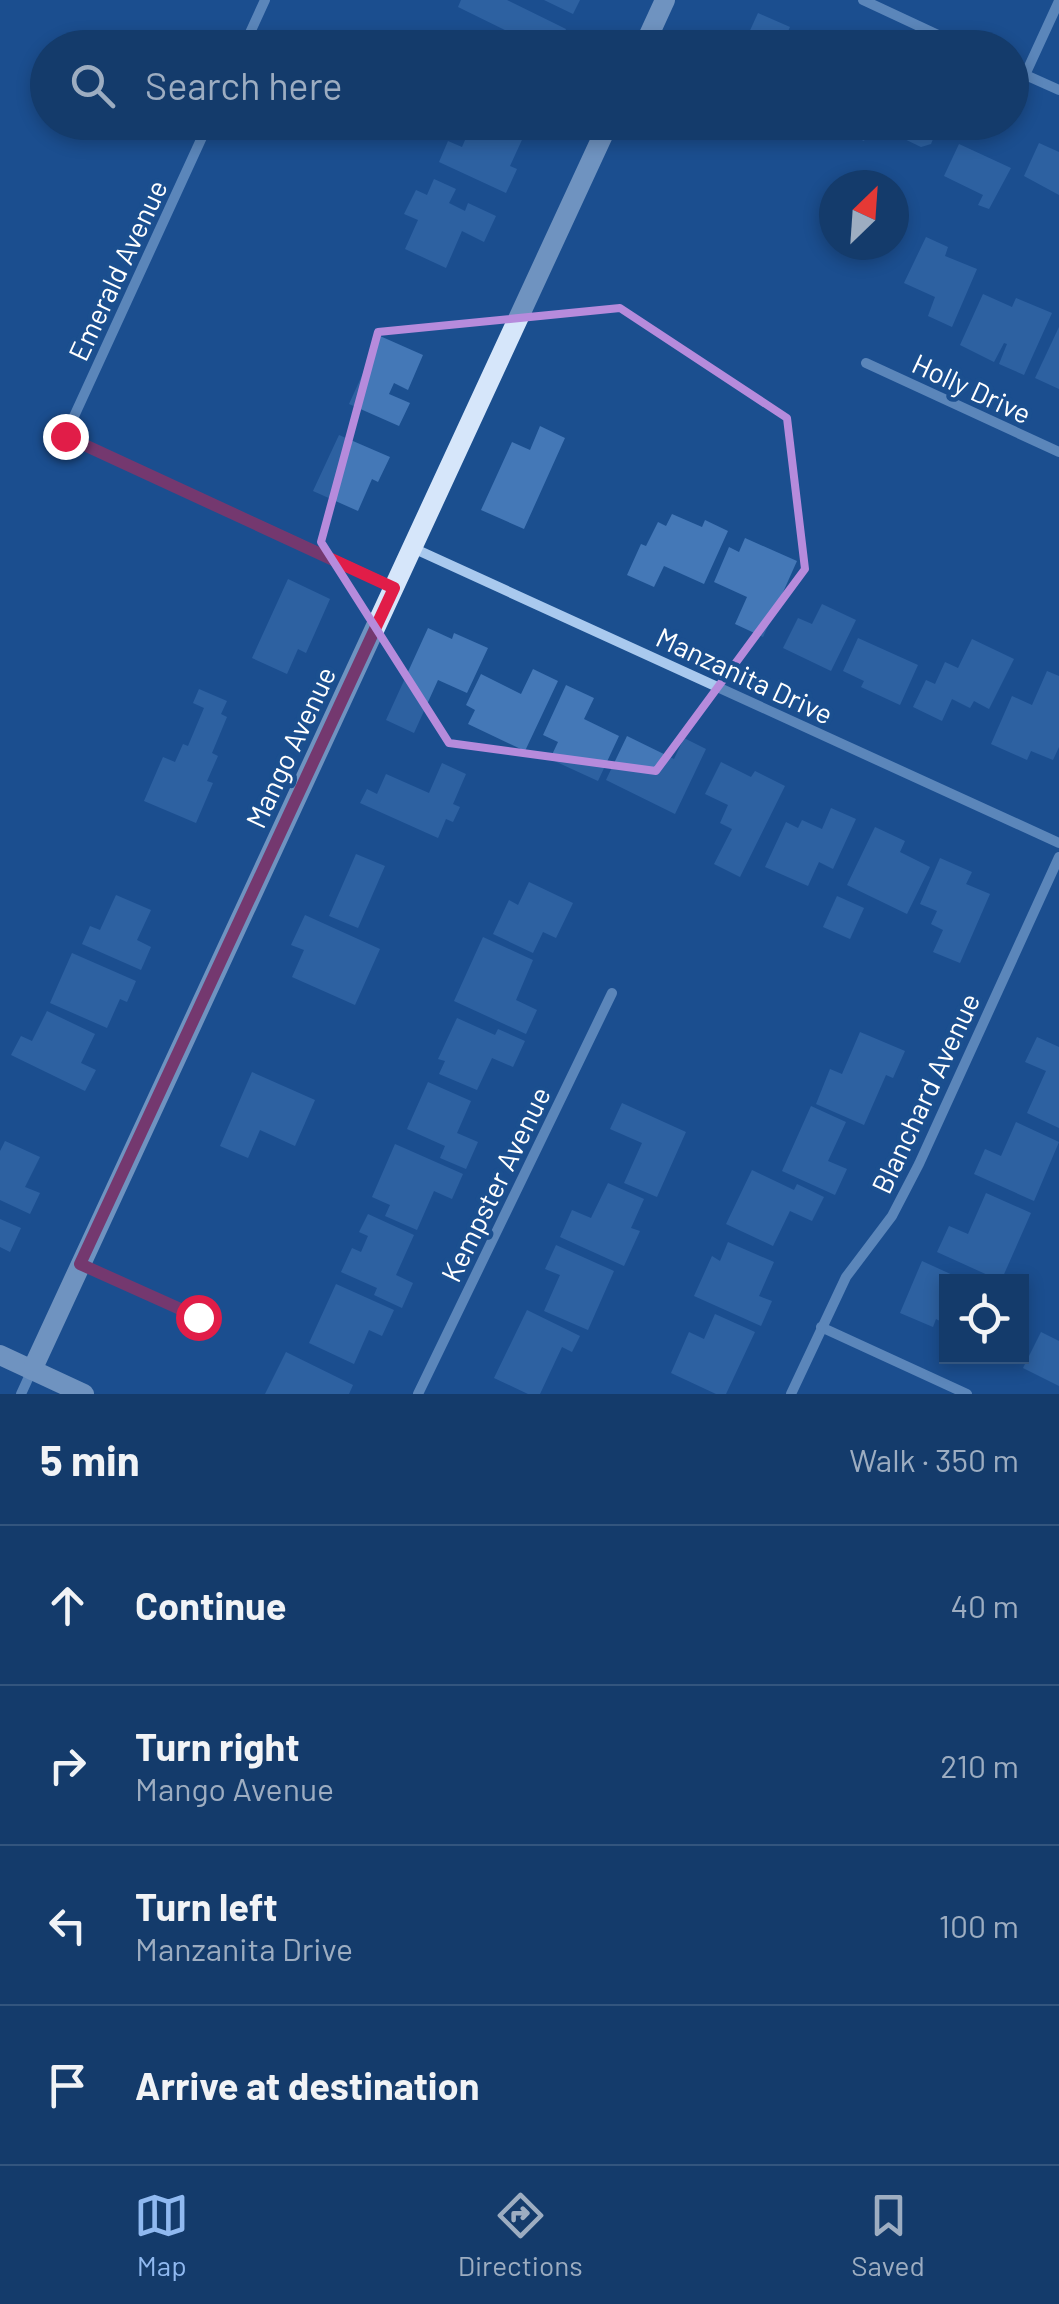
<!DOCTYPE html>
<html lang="en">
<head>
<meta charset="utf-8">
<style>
	:root { --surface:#143b6b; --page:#214673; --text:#f1f3f6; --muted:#9dadc1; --line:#33557e; --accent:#90b9f0 }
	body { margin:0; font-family:Barlow,sans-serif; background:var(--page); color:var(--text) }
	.controls { position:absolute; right:30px; bottom:30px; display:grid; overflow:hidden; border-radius:0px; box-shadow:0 5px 15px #0003 }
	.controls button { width:90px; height:90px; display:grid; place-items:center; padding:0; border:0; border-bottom:2px solid var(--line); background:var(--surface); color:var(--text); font:50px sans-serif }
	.compass { position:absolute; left:819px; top:170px; width:90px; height:90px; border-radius:50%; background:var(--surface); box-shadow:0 5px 15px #0003; rotate:25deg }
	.stop { position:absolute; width:30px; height:30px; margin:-22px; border:8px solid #e11d48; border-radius:50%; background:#fff }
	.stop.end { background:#e11d48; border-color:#fff; box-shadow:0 2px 10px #0008 }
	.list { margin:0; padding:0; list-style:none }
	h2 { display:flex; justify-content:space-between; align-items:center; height:130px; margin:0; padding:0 40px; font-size:42px }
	h2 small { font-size:32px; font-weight:400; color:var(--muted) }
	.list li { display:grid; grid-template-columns:65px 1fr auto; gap:30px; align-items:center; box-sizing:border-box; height:160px; padding:0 40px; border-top:2px solid var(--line) }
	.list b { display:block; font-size:38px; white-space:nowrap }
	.list p { margin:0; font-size:32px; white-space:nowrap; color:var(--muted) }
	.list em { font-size:32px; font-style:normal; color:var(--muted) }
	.icon { flex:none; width:55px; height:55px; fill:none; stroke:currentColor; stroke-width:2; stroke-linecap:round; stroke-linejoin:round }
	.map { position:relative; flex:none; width:1059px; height:1394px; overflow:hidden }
	.search { position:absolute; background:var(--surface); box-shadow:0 5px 15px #0003; left:30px; right:30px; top:30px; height:110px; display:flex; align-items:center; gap:25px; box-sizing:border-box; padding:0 35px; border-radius:55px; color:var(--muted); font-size:38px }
	.sheet { height:770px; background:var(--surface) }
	nav { display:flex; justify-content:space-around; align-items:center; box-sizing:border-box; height:140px; border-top:2px solid var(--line); background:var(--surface); font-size:28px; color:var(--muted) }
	nav a { display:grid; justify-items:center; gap:5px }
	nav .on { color:var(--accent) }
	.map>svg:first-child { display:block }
	.building { fill:#4478b7 }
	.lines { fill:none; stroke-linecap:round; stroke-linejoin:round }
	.lane { stroke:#a9c9ee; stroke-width:8 }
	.street { stroke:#a9c9ee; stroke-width:10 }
	.secondary { stroke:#d6e6fa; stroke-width:20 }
	.route { stroke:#e11d48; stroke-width:12 }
	.marked { fill:none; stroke:#b68bdc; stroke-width:8; stroke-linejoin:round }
	.labels { text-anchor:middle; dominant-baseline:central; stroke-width:9; stroke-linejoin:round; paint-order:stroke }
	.street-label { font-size:28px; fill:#fff; stroke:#1b4f8f }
</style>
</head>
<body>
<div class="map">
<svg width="1059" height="1394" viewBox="0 0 1059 1394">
	<rect width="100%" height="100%" fill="#1b4f8f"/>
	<g class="building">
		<path d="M 461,0 L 507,0 L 566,29 L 557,48 L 516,48 L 508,44 L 513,34 L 458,7 Z"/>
		<path d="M 544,0 L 580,0 L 573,14 Z"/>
		<path d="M 758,13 L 790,27 L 780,48 L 742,48 Z"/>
		<path d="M 796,30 L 835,48 L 788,48 Z"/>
		<path d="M 473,122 L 506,122 L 526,131 L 510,166 L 517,169 L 506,193 L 439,162 L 448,141 L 462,147 Z"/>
		<path d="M 855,122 L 891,122 L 885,135 L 870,127 L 864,141 L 849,134 Z"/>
		<path d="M 898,122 L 954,122 L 947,139 L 935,134 L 931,144 L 921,147 L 892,133 Z"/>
		<path d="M 1039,143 L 1059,152 L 1059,195 L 1024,176 Z"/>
		<path d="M 959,144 L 1011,168 L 989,209 L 978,205 L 983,195 L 944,176 Z"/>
		<path d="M 434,179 L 456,189 L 449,203 L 465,211 L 468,203 L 496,216 L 484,242 L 462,231 L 446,268 L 405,249 L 418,220 L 404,214 L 416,190 L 427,195 Z"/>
		<path d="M 926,237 L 948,247 L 945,256 L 977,269 L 952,327 L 928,316 L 935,297 L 904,283 Z"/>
		<path d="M 983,294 L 1012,307 L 1016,298 L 1052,313 L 1024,375 L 999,364 L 1007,344 L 1004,343 L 994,362 L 960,345 Z"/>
		<path d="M 1059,327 L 1059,389 L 1035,378 Z"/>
		<path d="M 380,336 L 423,355 L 408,390 L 394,383 L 389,394 L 410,403 L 399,426 L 349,404 Z"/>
		<path d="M 540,426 L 565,438 L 524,529 L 481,510 L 512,442 L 530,450 Z"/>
		<path d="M 339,435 L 390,457 L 378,482 L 372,479 L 358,511 L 313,491 Z"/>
		<path d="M 672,514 L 702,527 L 705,520 L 728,531 L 704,584 L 664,566 L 654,587 L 627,575 L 641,544 L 646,546 L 658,522 L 666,526 Z"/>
		<path d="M 745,538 L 797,561 L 763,637 L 735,624 L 747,597 L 714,582 L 729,547 L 739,552 Z"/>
		<path d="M 288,579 L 330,599 L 306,653 L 298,649 L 287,674 L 252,658 Z"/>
		<path d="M 822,604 L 856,620 L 831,671 L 783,648 L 798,618 L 812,624 Z"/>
		<path d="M 428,628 L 452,639 L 454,633 L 488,648 L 467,693 L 438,680 L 414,733 L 386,720 Z"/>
		<path d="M 858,638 L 918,665 L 900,705 L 861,687 L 864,681 L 843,671 Z"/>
		<path d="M 972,639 L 1014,659 L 989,709 L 974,701 L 970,708 L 952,699 L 942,721 L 913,707 L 926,680 L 935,684 L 945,662 L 958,668 Z"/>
		<path d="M 533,669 L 558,681 L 525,751 L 468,724 L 475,710 L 466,705 L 481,674 L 521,694 Z"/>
		<path d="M 1047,671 L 1059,676 L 1059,747 L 1053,760 L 1031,751 L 1027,760 L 991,744 L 1012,696 L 1032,705 Z"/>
		<path d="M 566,685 L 594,698 L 584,719 L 619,736 L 598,781 L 550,759 L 558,742 L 543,735 Z"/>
		<path d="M 199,689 L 227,701 L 221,714 L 227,717 L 212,753 L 218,756 L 207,781 L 213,783 L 196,823 L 144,801 L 163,757 L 175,762 L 183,744 L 188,746 L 204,708 L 193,703 Z"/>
		<path d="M 627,736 L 674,759 L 684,738 L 706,749 L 675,814 L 606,780 Z"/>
		<path d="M 721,762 L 751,777 L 755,771 L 785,786 L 740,877 L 714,864 L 732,829 L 720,823 L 728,805 L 705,794 Z"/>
		<path d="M 442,763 L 466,774 L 453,804 L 460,807 L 453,822 L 446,819 L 438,838 L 360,803 L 367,789 L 377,794 L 386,774 L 429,793 Z"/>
		<path d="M 831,808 L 856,819 L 833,869 L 819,862 L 808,886 L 765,867 L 786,822 L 798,828 L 802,820 L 822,829 Z"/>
		<path d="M 875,827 L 905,841 L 900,852 L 930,867 L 907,914 L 847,885 Z"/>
		<path d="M 356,854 L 385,866 L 358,928 L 329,916 Z"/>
		<path d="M 940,858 L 972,872 L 966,884 L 990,894 L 960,963 L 933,952 L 943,930 L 931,924 L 937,911 L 920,904 Z"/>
		<path d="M 529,882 L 573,903 L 556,938 L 543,932 L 533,953 L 493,934 L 509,900 L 518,905 Z"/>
		<path d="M 116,895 L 151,910 L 137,940 L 151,947 L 141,970 L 82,944 L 90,926 L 100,930 Z"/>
		<path d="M 837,896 L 864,908 L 850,939 L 823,927 Z"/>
		<path d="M 305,915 L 380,949 L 355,1005 L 292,977 L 304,950 L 291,945 Z"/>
		<path d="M 483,937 L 533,960 L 516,1000 L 537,1010 L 526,1034 L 454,1001 Z"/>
		<path d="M 72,953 L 136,981 L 127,1002 L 120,999 L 107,1028 L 50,1003 Z"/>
		<path d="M 47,1011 L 95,1034 L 81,1063 L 96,1070 L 85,1091 L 11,1055 L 21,1036 L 32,1041 Z"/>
		<path d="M 457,1018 L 495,1035 L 498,1029 L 525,1041 L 513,1067 L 492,1058 L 477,1090 L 439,1074 L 445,1061 L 438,1059 Z"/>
		<path d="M 860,1032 L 905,1051 L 893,1078 L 886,1075 L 864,1125 L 816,1104 L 830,1069 L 842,1074 Z"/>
		<path d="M 1037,1037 L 1059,1047 L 1059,1128 L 1027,1113 L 1046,1071 L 1025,1062 Z"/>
		<path d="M 252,1072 L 315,1100 L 295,1146 L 260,1130 L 248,1158 L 220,1146 Z"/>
		<path d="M 428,1082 L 471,1101 L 457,1133 L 478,1142 L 466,1169 L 440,1158 L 445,1146 L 407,1129 Z"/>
		<path d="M 622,1103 L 686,1132 L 657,1197 L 624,1183 L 642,1143 L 610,1129 Z"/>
		<path d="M 811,1106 L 846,1122 L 828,1161 L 847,1169 L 835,1195 L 782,1171 Z"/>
		<path d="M 1016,1122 L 1059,1142 L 1034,1201 L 974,1174 L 985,1149 L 1001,1156 Z"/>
		<path d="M 5,1141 L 40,1157 L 25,1187 L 40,1193 L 30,1214 L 0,1200 L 0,1151 Z"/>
		<path d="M 395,1144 L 463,1174 L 452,1199 L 434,1191 L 417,1230 L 385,1216 L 390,1205 L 372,1197 Z"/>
		<path d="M 752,1170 L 794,1190 L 797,1184 L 824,1197 L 812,1221 L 790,1211 L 773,1246 L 726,1224 Z"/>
		<path d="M 608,1183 L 644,1199 L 631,1228 L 640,1231 L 624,1266 L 560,1237 L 572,1210 L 591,1218 Z"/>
		<path d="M 986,1193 L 1031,1213 L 1001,1281 L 937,1252 L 949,1226 L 968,1234 Z"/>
		<path d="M 368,1214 L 414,1235 L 396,1275 L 413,1283 L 402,1308 L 374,1295 L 377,1288 L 341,1272 L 352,1248 L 361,1252 L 368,1236 L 359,1232 Z"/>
		<path d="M 0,1219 L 21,1228 L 10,1252 L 0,1247 Z"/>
		<path d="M 728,1242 L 774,1262 L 759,1296 L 772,1301 L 761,1326 L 694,1296 L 712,1256 L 720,1261 Z"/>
		<path d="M 556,1245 L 614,1271 L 588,1330 L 544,1311 L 560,1275 L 545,1269 Z"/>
		<path d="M 922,1261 L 968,1282 L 946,1282 L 946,1324 L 936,1319 L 933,1327 L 900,1313 Z"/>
		<path d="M 336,1284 L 394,1310 L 382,1336 L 369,1330 L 354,1364 L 309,1343 Z"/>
		<path d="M 527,1310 L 580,1336 L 572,1352 L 562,1347 L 540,1394 L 528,1394 L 494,1378 Z"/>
		<path d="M 715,1314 L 755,1332 L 726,1394 L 716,1394 L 671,1373 L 689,1332 L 704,1339 Z"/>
		<path d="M 1041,1332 L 1059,1341 L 1059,1386 L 1023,1368 Z"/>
		<path d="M 286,1352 L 353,1385 L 349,1394 L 265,1394 Z"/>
	</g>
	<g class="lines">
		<path class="lane" d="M 84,1266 L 198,1317"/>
		<g class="street">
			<path d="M 863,0 L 966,48"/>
			<path d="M 243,48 L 265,0"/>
			<path d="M 1012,69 L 1059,90"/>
			<path d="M 1025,75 L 1059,1"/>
			<path d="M 209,122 L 65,436 L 395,588"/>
			<path d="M 866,363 L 1059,452"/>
			<path d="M 413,548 L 1059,843"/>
			<path d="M 821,1327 L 967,1394"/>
			<path d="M 21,1394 L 32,1370"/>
			<path d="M 418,1394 L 612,993"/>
			<path d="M 791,1394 L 846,1277 L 892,1216 L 919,1164 L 1059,857"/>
		</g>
		<g class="secondary">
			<path d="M 643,48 L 665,0"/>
			<path d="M 0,1355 L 84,1394"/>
			<path d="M 32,1370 L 609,122"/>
		</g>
	</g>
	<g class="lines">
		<path class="route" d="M 65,436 L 394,588 L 80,1264 L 198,1317"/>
	</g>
	<path d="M0 0H1059V1394H0ZM 620,308 L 787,418 L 805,569 L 656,771 L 449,743 L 321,542 L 378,332 Z" fill="#1b4f8f" fill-opacity=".55" fill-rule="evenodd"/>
	<path class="marked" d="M 620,308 L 787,418 L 805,569 L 656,771 L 449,743 L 321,542 L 378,332 Z"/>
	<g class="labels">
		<g class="street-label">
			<text transform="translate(117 270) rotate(-65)">Emerald Avenue</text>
			<text transform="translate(972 388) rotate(25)">Holly Drive</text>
			<text transform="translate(745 675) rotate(25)">Manzanita Drive</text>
			<text transform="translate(290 747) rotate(-65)">Mango Avenue</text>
			<text transform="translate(925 1093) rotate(-65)">Blanchard Avenue</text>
			<text transform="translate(495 1184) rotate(-64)">Kempster Avenue</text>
		</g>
	</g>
</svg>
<div class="controls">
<button><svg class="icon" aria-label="locate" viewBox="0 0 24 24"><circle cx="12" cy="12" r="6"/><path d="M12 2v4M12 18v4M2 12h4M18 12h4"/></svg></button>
</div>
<svg class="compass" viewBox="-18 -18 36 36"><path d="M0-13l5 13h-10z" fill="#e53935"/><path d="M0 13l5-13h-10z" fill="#9dadc1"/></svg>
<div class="stop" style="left:198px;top:1317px"></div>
<div class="stop end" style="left:65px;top:436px"></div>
<div class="search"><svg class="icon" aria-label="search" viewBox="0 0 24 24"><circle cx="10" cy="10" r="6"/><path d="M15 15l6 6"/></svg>Search here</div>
</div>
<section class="sheet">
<h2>5 min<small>Walk · 350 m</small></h2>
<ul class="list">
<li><svg class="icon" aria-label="ahead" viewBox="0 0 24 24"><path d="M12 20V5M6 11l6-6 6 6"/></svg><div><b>Continue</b></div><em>40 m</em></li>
<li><svg class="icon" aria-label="right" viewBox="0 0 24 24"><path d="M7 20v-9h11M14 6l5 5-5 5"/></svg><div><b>Turn right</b><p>Mango Avenue</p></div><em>210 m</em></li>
<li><svg class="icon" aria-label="left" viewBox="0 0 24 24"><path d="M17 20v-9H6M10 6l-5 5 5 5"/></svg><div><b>Turn left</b><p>Manzanita Drive</p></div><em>100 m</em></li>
<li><svg class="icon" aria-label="arrive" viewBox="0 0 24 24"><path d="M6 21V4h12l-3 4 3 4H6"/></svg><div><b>Arrive at destination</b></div></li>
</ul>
</section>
<nav>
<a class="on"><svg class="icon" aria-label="map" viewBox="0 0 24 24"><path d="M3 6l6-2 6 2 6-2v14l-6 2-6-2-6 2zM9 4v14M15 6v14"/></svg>Map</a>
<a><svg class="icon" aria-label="directions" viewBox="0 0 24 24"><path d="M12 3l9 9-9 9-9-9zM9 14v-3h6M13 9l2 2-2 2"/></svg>Directions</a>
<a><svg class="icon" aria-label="saved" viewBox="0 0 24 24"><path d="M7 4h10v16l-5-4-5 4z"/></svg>Saved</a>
</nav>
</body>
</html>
